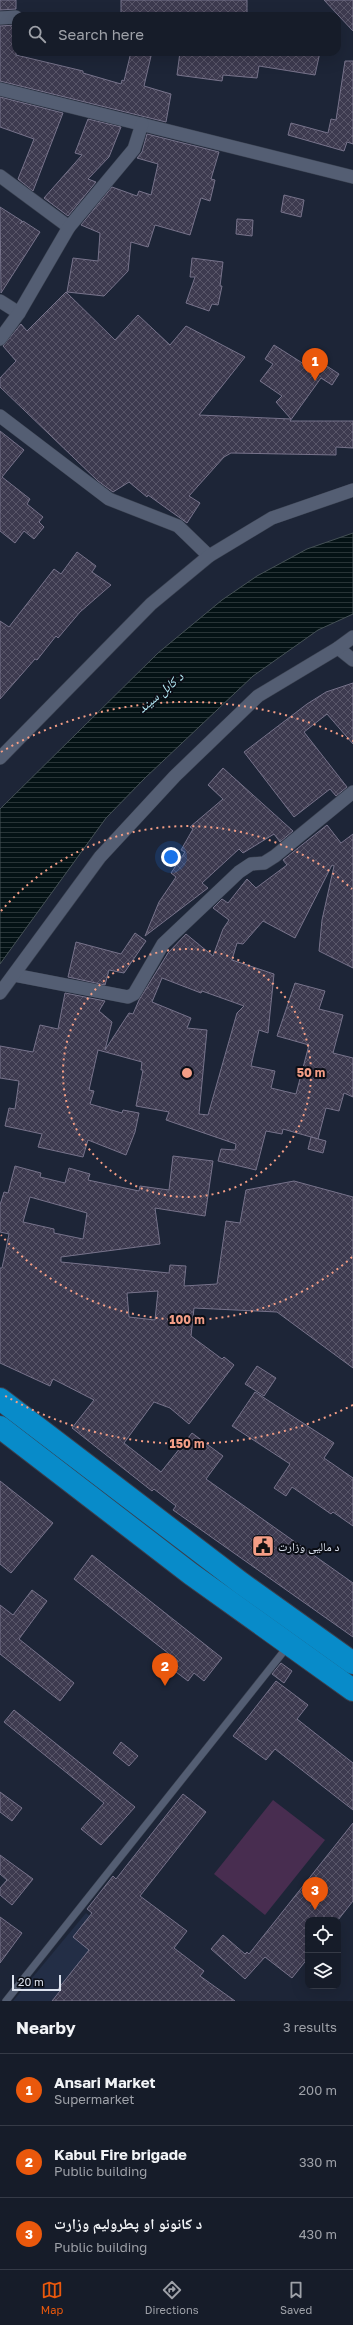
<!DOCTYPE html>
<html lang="en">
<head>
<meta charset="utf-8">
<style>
	:root { --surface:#161c29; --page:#1f2531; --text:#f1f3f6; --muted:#9ea1a8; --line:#353a46; --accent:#ea580c }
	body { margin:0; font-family:"Golos Text","Noto Naskh Arabic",sans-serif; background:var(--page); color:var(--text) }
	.controls { position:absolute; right:12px; bottom:12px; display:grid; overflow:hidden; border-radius:8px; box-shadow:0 4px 16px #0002 }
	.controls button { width:36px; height:36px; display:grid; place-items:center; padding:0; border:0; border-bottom:1px solid var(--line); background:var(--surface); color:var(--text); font:20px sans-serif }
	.scale { position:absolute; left:12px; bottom:10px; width:49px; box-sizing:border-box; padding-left:4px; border:2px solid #dde3ef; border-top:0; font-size:11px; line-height:14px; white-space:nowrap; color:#dde3ef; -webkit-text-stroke:3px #0b0e16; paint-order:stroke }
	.you { position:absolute; left:171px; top:857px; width:14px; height:14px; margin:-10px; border:3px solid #fff; border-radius:50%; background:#1a73e8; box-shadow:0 0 0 6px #1a73e833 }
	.badge { display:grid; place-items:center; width:26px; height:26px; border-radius:50%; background:var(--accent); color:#fff; font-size:13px; font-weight:700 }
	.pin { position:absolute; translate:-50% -33px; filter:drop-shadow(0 1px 2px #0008) }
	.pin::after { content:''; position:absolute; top:21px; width:14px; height:12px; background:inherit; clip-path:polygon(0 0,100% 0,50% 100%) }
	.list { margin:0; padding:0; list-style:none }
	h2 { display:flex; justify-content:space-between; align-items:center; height:52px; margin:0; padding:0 16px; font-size:17px }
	h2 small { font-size:13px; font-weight:400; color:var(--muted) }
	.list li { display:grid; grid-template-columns:26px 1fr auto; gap:12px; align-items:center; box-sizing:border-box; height:72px; padding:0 16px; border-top:1px solid var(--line) }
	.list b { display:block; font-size:15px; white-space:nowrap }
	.list p { margin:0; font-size:13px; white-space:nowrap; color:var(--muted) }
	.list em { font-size:13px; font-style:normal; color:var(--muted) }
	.icon { flex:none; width:22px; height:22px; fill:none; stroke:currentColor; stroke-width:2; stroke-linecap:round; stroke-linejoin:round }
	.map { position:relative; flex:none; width:353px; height:2001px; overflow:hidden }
	.search { position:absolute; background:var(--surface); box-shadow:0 4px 16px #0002; left:12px; right:12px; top:12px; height:44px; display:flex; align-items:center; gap:10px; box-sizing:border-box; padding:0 14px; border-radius:12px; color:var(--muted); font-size:15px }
	.sheet { height:268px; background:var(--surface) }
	nav { display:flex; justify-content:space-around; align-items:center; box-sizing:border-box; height:56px; border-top:1px solid var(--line); background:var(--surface); font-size:11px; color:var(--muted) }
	nav a { display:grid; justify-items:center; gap:2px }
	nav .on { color:var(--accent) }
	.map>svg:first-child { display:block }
	.built { fill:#232e46 }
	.green { fill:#482d50 }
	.water { fill:url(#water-rules); stroke:#455156 }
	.building { fill:url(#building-cross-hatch); stroke:#77738b; fill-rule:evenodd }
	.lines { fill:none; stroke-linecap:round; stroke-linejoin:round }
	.lane-casing { stroke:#3a4150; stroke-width:8 }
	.street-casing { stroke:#3a4150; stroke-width:14 }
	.highway-casing { stroke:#3a4150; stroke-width:24 }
	.lane { stroke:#545e73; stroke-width:7 }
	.street { stroke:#545e73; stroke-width:13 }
	.highway { stroke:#088bc9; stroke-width:22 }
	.ring { fill:none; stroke:#f49e86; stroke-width:2; stroke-dasharray:2 4 }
	.labels { text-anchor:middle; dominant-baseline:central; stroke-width:4; stroke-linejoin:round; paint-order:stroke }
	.poi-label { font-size:12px; fill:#dde3ef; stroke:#0b0e16; text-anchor:start }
	.water-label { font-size:13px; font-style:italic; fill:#b8eefa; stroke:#0b0e16 }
	.centre { fill:#f49e86; stroke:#0b0e16; stroke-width:2 }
	.ring-label { font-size:12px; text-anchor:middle; font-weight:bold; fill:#f49e86; stroke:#0b0e16; stroke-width:4; stroke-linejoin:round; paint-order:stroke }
</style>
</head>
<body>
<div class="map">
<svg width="353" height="2001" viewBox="0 0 353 2001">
	<defs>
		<pattern id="water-rules" width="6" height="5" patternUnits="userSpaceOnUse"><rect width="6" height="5" fill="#041215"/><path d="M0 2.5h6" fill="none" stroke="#283437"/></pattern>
		<pattern id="building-cross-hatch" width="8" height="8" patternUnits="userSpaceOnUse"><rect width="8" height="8" fill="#3d3a4f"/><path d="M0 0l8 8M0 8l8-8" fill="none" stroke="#595669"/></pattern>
	</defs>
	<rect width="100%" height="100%" fill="#1d2537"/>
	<path class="built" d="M 86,1913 L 193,2001 L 13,2001 Z"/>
	<path class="green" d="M 273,1800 L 325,1840 L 265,1915 L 214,1874 Z"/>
	<path class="water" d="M 353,533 L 353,614 L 318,630 L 253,676 L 145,778 L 106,818 L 0,964 L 0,809 L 158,653 L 222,600 L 257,576 L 307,549 Z"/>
	<g class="building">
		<path d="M 0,0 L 16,0 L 16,9 L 0,10 Z"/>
		<rect x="121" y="0" width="126" height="16"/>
		<path d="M 324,0 L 353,0 L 353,31 Z"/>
		<path d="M 16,25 L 16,55 L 83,71 L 83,73 L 121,84 L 122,80 L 124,81 L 131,52 L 151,56 L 144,86 L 171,94 L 166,122 L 0,81 L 0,26 Z"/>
		<path d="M 180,52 L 320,52 L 315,75 L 259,66 L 257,78 L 223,75 L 222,81 L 177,75 Z"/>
		<path d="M 345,61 L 353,61 L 353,144 L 347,142 L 344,151 L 288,135 L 291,123 L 328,133 L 331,119 L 336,120 Z"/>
		<path d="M 0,97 L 63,113 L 33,191 L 18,179 L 34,139 L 0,127 Z"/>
		<path d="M 88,119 L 121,127 L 109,157 L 88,179 L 96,182 L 68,216 L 44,198 L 82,155 L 75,153 Z"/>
		<path d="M 147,134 L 219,152 L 211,179 L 215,180 L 210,201 L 201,198 L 190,235 L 155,225 L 148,247 L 131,242 L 128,271 L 104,296 L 67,292 L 73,258 L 98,261 L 100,233 L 81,225 L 112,187 L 137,196 L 139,191 L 151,195 L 158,164 L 137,158 L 142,152 Z"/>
		<path d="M 284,195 L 304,200 L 301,217 L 281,212 Z"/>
		<path d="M 0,207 L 22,221 L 20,224 L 23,221 L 40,232 L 1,293 Z"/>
		<path d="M 237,219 L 253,220 L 252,236 L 236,234 Z"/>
		<path d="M 192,258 L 223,262 L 220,286 L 222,286 L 218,305 L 212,304 L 209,311 L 186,303 L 195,277 L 190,277 Z"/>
		<path d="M 66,292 L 115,340 L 138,315 L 170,345 L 186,326 L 245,357 L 199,415 L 291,419 L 276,402 L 282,396 L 260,381 L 273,364 L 265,359 L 274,345 L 307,366 L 313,357 L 339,374 L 332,385 L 321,378 L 290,421 L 353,421 L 353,448 L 336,447 L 336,455 L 231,453 L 224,457 L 189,496 L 200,503 L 187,523 L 148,495 L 147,497 L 129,482 L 113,492 L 98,481 L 0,387 L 0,378 L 16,361 L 3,346 L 21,324 L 27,331 Z"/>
		<path d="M 0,431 L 24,450 L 2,477 L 30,499 L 27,504 L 43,517 L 39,522 L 44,527 L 34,539 L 24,531 L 15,543 L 0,531 Z"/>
		<path d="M 77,552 L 96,566 L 92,572 L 111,585 L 80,612 L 58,638 L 56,636 L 37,660 L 35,659 L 0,699 L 0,621 L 9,627 L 54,569 L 61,574 Z"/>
		<path d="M 353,683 L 353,744 L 327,714 L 304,732 L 347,787 L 336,796 L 330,789 L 294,817 L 244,752 L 307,704 L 326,692 Z"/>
		<path d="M 223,768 L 293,831 L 280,842 L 274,834 L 243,853 L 239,849 L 202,883 L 208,888 L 145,936 L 159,902 L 176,877 L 171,873 L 185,852 L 181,850 L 193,829 L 190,827 L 223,799 L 208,785 Z"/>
		<path d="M 327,825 L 341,843 L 353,834 L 353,968 L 319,951 L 322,920 L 334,866 L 332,865 L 295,938 L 263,921 L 243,944 L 237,943 L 232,960 L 274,974 L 268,1033 L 259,1030 L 251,1066 L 275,1071 L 271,1088 L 296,1094 L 309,1045 L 277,1036 L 295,983 L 325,991 L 319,1009 L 343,1015 L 333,1053 L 353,1058 L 353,1097 L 344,1093 L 339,1111 L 326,1108 L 318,1139 L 283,1129 L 282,1134 L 266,1131 L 256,1170 L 218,1161 L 221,1149 L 235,1150 L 236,1144 L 166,1120 L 169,1112 L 136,1106 L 143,1070 L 141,1070 L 142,1062 L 98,1050 L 89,1090 L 94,1091 L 90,1104 L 122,1113 L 123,1110 L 139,1113 L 135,1132 L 126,1155 L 88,1140 L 83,1157 L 38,1147 L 42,1134 L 5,1126 L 9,1108 L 15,1109 L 19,1081 L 0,1078 L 0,1046 L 33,1052 L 40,1025 L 58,1029 L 65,993 L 105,1001 L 99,1011 L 112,1022 L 105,1050 L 129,1013 L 133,1014 L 139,1000 L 168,953 L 186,934 L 213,956 L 223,929 L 229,920 L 213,908 L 222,899 L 228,903 L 247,879 L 256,888 L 287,865 L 283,860 ZM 162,978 L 201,993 L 202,991 L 244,1006 L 237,1013 L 208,1115 L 199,1114 L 207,1030 L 187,1028 L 191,1018 L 152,1002 Z"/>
		<path d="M 135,933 L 146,941 L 124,973 L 109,970 L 105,985 L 68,977 L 76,942 L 121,954 Z"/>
		<path d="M 311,1137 L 326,1141 L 323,1153 L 308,1149 Z"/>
		<path d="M 173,1156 L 213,1161 L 205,1216 L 155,1208 L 160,1244 L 61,1257 L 61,1262 L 169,1273 L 170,1265 L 186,1266 L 184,1286 L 217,1284 L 226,1221 L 240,1223 L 246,1190 L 294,1181 L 353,1197 L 353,1368 L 277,1312 L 194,1308 L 191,1336 L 222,1359 L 224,1357 L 234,1365 L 189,1424 L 170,1408 L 154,1402 L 124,1443 L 161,1472 L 192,1433 L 223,1456 L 206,1479 L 353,1583 L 353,1637 L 173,1510 L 176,1506 L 154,1489 L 152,1491 L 72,1428 L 94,1400 L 53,1379 L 50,1386 L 0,1363 L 0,1268 L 2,1268 L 9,1234 L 0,1232 L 0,1205 L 4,1192 L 8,1193 L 15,1166 L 41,1173 L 40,1177 L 65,1183 L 69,1168 L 90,1174 L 88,1180 L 139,1191 L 140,1186 L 169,1190 ZM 30,1197 L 87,1213 L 83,1239 L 54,1233 L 54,1229 L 23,1222 ZM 158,1291 L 155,1320 L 129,1317 L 127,1293 Z"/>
		<path d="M 257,1366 L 276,1378 L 264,1396 L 245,1384 Z"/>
		<path d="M 255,1392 L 334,1443 L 324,1458 L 353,1478 L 353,1526 L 333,1512 L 331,1514 L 292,1487 L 286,1496 L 274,1488 L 290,1464 L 232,1426 Z"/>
		<path d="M 0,1481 L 53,1523 L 11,1573 L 0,1564 Z"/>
		<path d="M 92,1555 L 222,1658 L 204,1681 L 194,1673 L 188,1681 L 172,1669 L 178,1661 L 74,1579 Z"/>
		<path d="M 32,1590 L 47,1601 L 19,1639 L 74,1683 L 60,1701 L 0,1654 L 0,1605 L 13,1615 Z"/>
		<path d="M 281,1663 L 292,1671 L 284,1683 L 272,1674 Z"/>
		<path d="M 276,1681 L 308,1705 L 297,1719 L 353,1763 L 353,1810 L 275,1749 L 266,1760 L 233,1736 Z"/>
		<path d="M 14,1710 L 135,1807 L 101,1845 L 81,1829 L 104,1803 L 4,1722 Z"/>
		<path d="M 121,1742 L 138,1756 L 129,1766 L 113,1753 Z"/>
		<path d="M 0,1792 L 22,1808 L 12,1821 L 0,1812 Z"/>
		<path d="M 183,1794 L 206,1812 L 140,1896 L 187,1931 L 174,1948 L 204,1971 L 200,1976 L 235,2001 L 52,2001 L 60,1991 L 58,1989 L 89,1950 L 73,1937 L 92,1913 L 87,1909 L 113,1876 L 116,1879 Z"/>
		<path d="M 353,1823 L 353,1901 L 338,1920 L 308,1920 L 308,1958 L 292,1978 L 265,1957 L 245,1979 L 211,1949 L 223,1935 L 245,1954 L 247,1952 L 249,1954 Z"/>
		<path d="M 0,1855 L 33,1879 L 12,1905 L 0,1895 L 0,1888 L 7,1880 L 0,1874 Z"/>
		<path d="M 0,1917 L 22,1933 L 0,1963 Z"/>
	</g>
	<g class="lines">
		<g class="lane-casing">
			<path id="lane" d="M 6,2001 L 288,1646"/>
		</g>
		<g class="street-casing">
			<g id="street">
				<path d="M 0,18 L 16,17"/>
				<path d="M 0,89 L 353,177"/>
				<path d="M 0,176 L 69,227"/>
				<path d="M 0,301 L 19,313"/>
				<path d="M 0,339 L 19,313 L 69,227 L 134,149 L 142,124"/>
				<path d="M 0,416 L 109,499 L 178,526 L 209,556"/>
				<path d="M 338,648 L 353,660"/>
				<path d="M 0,758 L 151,604 L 209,556 L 272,518 L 353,490"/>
				<path d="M 14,975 L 128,997 L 134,994 L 163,944 L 239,872 L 251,864 L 264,863 L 275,856 L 353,792"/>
				<path d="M 0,993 L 100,857 L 175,776 L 258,696 L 338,648 L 353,637"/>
			</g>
		</g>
		<g class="highway-casing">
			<g id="highway">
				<path d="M 0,1399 L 241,1583 L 353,1663"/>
				<path d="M 0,1427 L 191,1574 L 353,1690"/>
			</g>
		</g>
		<use href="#lane" class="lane"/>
		<use href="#street" class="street"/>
		<use href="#highway" class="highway"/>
	</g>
	<g class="ring">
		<circle cx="187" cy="1073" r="124"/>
		<path d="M352 1257A247 247 0 0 1 1 1235M1 911A247 247 0 0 1 352 889"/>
		<path d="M353 1405A371 371 0 0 1 2 1394M1 752A371 371 0 0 1 353 741"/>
	</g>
	<defs>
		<g id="civic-square" transform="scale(1.15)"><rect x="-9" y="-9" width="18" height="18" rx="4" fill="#f49e86" stroke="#0b0e16"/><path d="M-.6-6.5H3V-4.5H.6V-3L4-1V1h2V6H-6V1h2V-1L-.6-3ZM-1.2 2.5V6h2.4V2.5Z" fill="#111"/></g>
	</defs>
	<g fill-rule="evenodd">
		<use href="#civic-square" x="263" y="1546"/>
	</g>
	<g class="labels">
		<g class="poi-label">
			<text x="278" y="1546">د مالیی وزارت</text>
		</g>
		<g class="water-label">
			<text transform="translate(160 692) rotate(-40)">د کابل سيند</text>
		</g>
	</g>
	<circle cx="187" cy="1073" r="6" class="centre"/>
	<g class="ring-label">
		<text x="311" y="1077">50 m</text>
		<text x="187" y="1324">100 m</text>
		<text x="187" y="1448">150 m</text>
	</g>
</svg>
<div class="controls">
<button><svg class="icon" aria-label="locate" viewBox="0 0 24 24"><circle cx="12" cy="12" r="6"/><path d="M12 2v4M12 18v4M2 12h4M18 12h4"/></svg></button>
<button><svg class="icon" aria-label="layers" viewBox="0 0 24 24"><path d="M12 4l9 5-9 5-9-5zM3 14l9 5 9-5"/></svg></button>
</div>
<div class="scale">20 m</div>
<div class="you"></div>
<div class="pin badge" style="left:315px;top:381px">1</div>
<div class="pin badge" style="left:165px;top:1686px">2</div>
<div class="pin badge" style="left:315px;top:1910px">3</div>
<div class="search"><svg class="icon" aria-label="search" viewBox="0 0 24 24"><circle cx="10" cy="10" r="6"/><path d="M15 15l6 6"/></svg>Search here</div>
</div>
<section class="sheet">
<h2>Nearby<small>3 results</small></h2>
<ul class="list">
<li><span class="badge">1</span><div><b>Ansari Market</b><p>Supermarket</p></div><em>200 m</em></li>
<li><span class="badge">2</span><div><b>Kabul Fire brigade</b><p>Public building</p></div><em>330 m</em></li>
<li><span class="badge">3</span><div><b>د کانونو او پطرولیم وزارت</b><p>Public building</p></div><em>430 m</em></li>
</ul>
</section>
<nav>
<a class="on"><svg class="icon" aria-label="map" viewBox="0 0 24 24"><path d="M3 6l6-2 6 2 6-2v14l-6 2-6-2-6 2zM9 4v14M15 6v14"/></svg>Map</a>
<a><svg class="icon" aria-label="directions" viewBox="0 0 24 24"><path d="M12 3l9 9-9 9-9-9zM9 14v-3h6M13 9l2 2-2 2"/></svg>Directions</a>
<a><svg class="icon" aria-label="saved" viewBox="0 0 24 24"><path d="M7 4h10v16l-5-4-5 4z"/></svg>Saved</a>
</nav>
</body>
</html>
